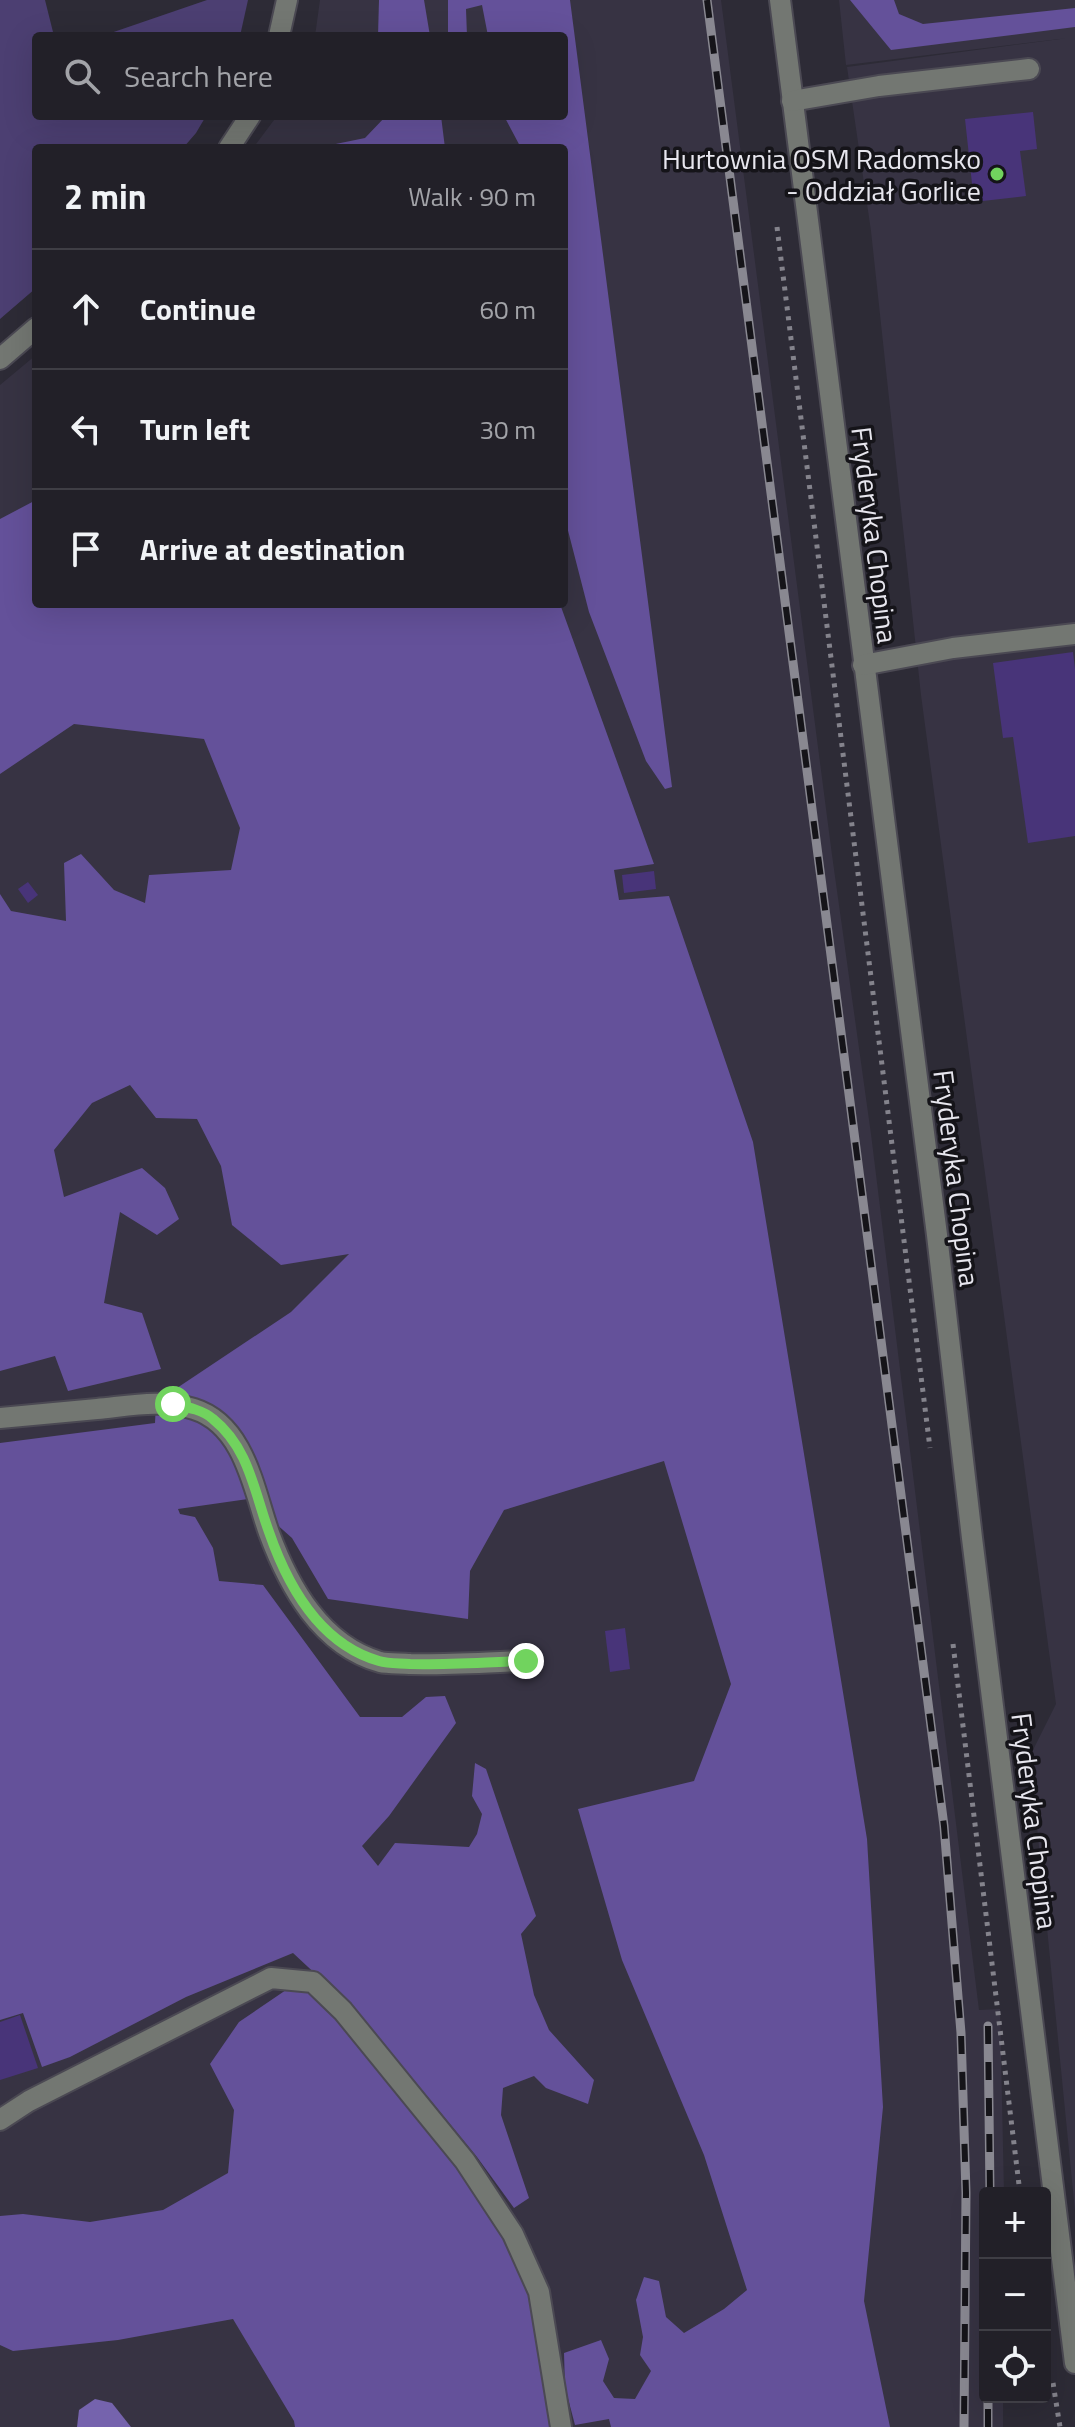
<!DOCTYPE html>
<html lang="en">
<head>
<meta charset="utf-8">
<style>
	:root { --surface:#222028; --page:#2e2d34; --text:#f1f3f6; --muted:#a2a3a8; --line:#3f3e45 }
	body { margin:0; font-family:"Titillium Web",sans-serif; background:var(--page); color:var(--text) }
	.controls { position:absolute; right:24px; bottom:24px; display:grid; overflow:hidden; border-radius:8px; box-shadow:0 8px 32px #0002 }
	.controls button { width:72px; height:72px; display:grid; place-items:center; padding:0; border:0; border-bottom:2px solid var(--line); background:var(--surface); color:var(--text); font:40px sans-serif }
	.stop { position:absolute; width:24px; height:24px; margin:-18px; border:6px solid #71d35e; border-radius:50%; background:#fff }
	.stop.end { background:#71d35e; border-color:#fff; box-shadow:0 2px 8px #0008 }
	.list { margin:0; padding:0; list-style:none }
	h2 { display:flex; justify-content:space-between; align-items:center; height:104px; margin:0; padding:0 32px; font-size:34px }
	h2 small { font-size:26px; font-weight:400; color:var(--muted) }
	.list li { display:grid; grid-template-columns:52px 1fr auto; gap:24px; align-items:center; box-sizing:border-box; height:120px; padding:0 32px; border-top:2px solid var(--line) }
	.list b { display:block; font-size:30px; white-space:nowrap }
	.list em { font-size:26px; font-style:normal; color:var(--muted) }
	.icon { flex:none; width:44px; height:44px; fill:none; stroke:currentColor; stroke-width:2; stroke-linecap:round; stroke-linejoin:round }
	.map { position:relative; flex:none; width:1075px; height:2427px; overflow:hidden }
	.search { position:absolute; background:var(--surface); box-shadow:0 8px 32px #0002; left:32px; top:32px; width:536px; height:88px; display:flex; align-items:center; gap:20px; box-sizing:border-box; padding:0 28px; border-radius:8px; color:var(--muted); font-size:30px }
	.panel { position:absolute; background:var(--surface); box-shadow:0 8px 32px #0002; left:32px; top:144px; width:536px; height:464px; border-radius:8px }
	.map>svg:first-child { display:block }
	.built { fill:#373343 }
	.green { fill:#4c3f72 }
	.forest { fill:#64519a }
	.water { fill:#7563ad }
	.building { fill:#483479 }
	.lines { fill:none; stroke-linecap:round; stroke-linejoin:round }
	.minor-casing { stroke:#4b4953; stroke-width:24 }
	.path { stroke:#84838c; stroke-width:5; stroke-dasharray:4 6; stroke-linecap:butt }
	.minor { stroke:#737772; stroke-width:20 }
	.rail-casing { stroke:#898891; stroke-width:9 }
	.rail { stroke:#151419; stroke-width:6; stroke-dasharray:18; stroke-linecap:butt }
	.route { stroke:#71d35e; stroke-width:10 }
	.poi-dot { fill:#71d35e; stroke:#151419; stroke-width:3 }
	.labels { text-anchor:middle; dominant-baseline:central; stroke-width:7; stroke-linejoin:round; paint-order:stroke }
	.poi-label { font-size:28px; fill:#e7e6ee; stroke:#151419; text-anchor:end }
	.street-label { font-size:28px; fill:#e7e6ee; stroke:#151419 }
</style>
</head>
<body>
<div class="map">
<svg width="1075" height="2427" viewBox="0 0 1075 2427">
	<rect width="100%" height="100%" fill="#2d2b36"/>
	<g class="built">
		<path d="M 320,0 L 721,0 L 832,855 L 871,1134 L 979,2010 L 1000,2009 L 1004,2193 L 985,2193 L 985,2397 L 1003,2397 L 1003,2427 L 0,2427 L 0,385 L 36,355 L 36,604 L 564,604 L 564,148 L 253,148 L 277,116 L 564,116 L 564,36 L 315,36 Z"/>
		<path d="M 839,0 L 1075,0 L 1075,2211 L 1030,1756 L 1056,1704 L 921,695 L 871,231 L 847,67 L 1068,38 L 846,65 Z"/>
	</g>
	<g class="green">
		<path d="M 0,0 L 45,0 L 54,36 L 36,36 L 36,116 L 206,116 L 196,133 L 183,148 L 36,148 L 36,288 L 0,319 Z"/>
		<path d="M 207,0 L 248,0 L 240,36 L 102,36 Z"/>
	</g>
	<g class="forest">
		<path d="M 379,0 L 424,0 L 430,36 L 378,36 Z"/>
		<path d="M 448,0 L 570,0 L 672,787 L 665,789 L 646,761 L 589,612 L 564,515 L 564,403 L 568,399 L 564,388 L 564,148 L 521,148 L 504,116 L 564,116 L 564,36 L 488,36 L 482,5 L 466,9 L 467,36 L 448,36 Z"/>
		<path d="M 850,0 L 894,0 L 899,14 L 923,24 L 1075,8 L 1075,27 L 891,50 Z"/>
		<path d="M 386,116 L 441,116 L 445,148 L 316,148 L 365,138 Z"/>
		<path d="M 36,500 L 36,604 L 560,604 L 654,864 L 614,870 L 619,900 L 669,896 L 753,1142 L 867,1839 L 883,2107 L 864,2301 L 890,2427 L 611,2427 L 609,2419 L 575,2425 L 565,2387 L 564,2353 L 601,2340 L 609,2359 L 603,2381 L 614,2398 L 635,2399 L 651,2371 L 640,2355 L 643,2337 L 636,2300 L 644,2277 L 659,2281 L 666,2317 L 684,2333 L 724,2309 L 747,2290 L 704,2155 L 622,1960 L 578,1809 L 694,1781 L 731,1684 L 664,1461 L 504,1510 L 470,1571 L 468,1619 L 328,1599 L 292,1538 L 248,1499 L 178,1509 L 180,1514 L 195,1517 L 213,1548 L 219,1581 L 263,1585 L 360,1717 L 402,1717 L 426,1697 L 445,1696 L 456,1723 L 389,1816 L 362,1846 L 378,1866 L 395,1843 L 469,1847 L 477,1834 L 482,1814 L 472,1796 L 475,1763 L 486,1769 L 536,1916 L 521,1934 L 534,1995 L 549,2030 L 594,2080 L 588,2104 L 546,2088 L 534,2076 L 503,2088 L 501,2115 L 529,2198 L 514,2208 L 477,2157 L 408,2073 L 336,1993 L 293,1953 L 186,1997 L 70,2057 L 42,2067 L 23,2013 L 0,2020 L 0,1443 L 155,1423 L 156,1402 L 291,1312 L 349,1254 L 281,1265 L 232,1225 L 221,1166 L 197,1119 L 156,1118 L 130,1085 L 92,1103 L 54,1150 L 64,1197 L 142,1168 L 165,1188 L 179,1219 L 157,1235 L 120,1212 L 104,1303 L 142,1313 L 161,1369 L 68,1391 L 55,1356 L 0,1371 L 0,894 L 11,911 L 66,921 L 64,863 L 81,854 L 114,890 L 145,903 L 149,875 L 231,870 L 240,828 L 204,739 L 74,724 L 0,774 L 0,519 Z"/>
		<path d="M 286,1990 L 304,1990 L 322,2000 L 455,2164 L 507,2244 L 532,2298 L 550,2427 L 295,2427 L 294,2421 L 233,2319 L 118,2340 L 13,2351 L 0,2345 L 0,2216 L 23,2214 L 90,2222 L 163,2210 L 228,2173 L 234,2110 L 210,2064 L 239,2022 Z"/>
	</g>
	<path class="water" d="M 95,2399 L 112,2403 L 131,2427 L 77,2427 L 79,2410 Z"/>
	<g class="building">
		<path d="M 1033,112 L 1037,149 L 1020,151 L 1026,196 L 974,202 L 965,119 Z"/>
		<path d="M 1073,652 L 1075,669 L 1075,836 L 1028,843 L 1013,737 L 1003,738 L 993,663 Z"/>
		<path d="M 654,871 L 656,889 L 624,893 L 622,875 Z"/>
		<path d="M 28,882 L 38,895 L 28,903 L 18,889 Z"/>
		<path d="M 625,1628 L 630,1669 L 610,1672 L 605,1631 Z"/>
		<path d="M 20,2015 L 38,2068 L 0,2080 L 0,2022 Z"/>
	</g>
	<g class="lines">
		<g class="minor-casing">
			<g id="minor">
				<path d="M 780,0 L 937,1235 L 972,1538 L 1075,2363"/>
				<path d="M 279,36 L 287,0"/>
				<path d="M 792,101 L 879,86 L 1029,69"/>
				<path d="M 229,148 L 250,116"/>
				<path d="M 0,359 L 36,328"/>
				<path d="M 863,665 L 953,648 L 1075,634"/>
				<path d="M 0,1418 C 32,1415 65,1412 97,1409 C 129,1406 162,1399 194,1409 C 245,1425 254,1491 269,1533 C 289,1587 321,1645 380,1662 C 389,1664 401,1663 410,1664 C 449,1665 488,1662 526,1661"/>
				<path d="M 0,2120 L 29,2101 L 271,1978 L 313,1982 L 343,2011 L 465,2161 L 513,2234 L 539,2292 L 561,2427"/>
			</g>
		</g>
		<g class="path">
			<path d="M 777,227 L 930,1448"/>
			<path d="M 953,1644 L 1020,2193"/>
			<path d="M 1053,2383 L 1060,2427"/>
		</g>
		<use href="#minor" class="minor"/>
		<g class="rail-casing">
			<g id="rail">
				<path d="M 707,0 L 944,1826 L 961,2033 L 966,2193 L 964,2427"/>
				<path d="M 988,2026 L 990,2193"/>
				<path d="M 988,2427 L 988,2397"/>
			</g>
		</g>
		<use href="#rail" class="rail"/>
	</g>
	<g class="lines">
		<path class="route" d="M 173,1404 C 187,1407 203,1410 213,1419 C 249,1448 254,1491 269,1532 C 288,1587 320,1644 379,1661 C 389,1664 400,1663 410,1664 C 448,1665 487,1662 526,1661"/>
	</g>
	<circle class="poi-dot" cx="997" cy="174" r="8"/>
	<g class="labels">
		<g class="poi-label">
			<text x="981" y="158">Hurtownia OSM Radomsko<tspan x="981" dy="32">- Oddział Gorlice</tspan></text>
		</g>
		<g class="street-label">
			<text transform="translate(875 535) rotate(83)">Fryderyka Chopina</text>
			<text transform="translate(957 1178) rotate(83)">Fryderyka Chopina</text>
			<text transform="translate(1035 1821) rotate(83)">Fryderyka Chopina</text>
		</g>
	</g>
</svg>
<div class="controls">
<button>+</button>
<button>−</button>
<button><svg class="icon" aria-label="locate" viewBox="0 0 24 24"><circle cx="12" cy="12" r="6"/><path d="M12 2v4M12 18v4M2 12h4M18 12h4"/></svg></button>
</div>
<div class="stop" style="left:173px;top:1404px"></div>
<div class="stop end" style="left:526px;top:1661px"></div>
<div class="search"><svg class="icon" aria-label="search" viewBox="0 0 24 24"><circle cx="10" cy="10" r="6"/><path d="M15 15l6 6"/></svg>Search here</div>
<section class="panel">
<h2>2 min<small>Walk · 90 m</small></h2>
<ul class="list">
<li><svg class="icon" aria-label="ahead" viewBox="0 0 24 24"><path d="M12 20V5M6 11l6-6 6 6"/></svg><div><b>Continue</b></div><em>60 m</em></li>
<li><svg class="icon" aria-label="left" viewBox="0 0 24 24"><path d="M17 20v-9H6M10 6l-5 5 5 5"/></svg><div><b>Turn left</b></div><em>30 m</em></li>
<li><svg class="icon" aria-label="arrive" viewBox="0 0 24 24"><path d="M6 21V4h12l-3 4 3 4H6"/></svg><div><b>Arrive at destination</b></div></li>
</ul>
</section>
</div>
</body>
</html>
